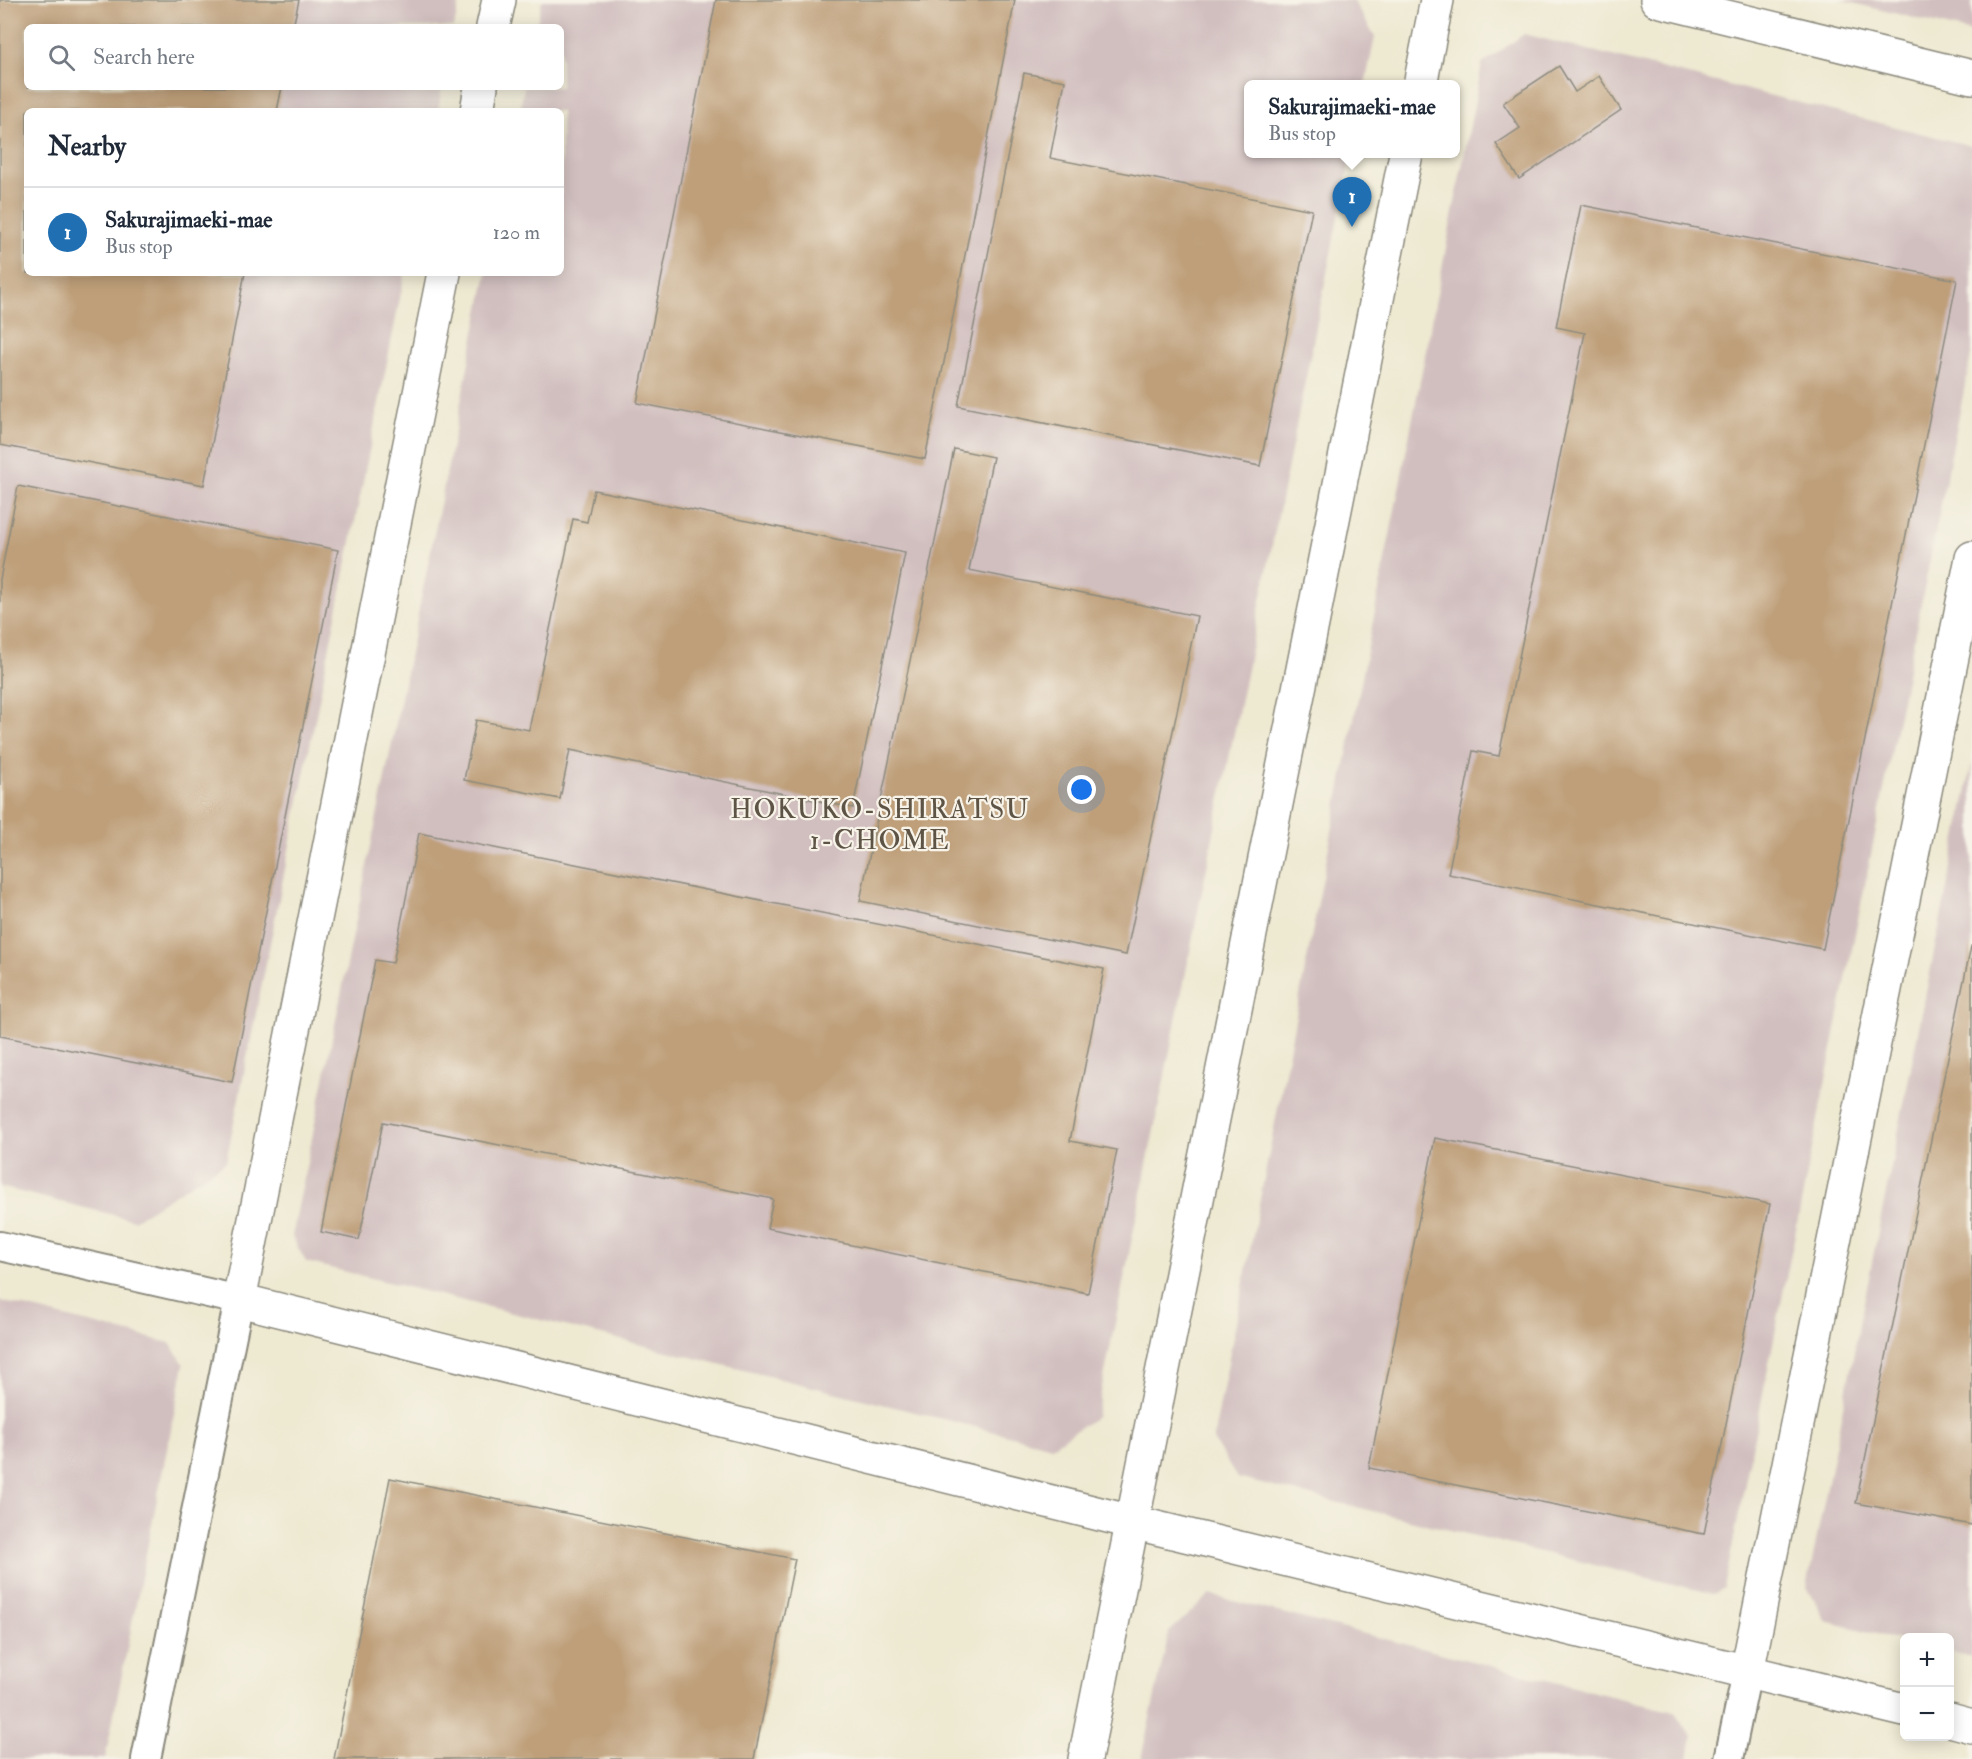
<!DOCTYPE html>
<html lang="en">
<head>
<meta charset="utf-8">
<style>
	:root { --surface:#fff; --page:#f6f6f7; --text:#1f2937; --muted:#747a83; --line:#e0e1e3; --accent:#1f6fb2 }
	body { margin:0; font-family:"IM FELL Double Pica",serif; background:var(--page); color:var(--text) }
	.controls { position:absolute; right:18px; bottom:18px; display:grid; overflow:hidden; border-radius:9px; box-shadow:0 3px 15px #0003 }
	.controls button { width:54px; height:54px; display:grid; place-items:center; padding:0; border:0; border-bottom:2px solid var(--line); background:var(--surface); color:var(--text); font:30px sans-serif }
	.you { position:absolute; left:1082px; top:790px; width:21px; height:21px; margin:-15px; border:4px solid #fff; border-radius:50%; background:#1a73e8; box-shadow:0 0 0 9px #1a73e833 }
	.badge { display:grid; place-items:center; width:39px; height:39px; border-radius:50%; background:var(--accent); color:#fff; font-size:20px; font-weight:700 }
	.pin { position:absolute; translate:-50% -50px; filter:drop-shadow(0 2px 3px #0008) }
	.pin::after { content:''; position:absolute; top:32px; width:21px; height:18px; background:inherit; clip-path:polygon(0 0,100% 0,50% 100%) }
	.popup { position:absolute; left:1244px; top:80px; width:216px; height:78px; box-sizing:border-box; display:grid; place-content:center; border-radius:9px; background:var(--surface); filter:drop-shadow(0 2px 4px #0005); font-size:20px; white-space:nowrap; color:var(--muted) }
	.popup b { font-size:22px; color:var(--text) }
	.popup::after { content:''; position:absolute; left:50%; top:100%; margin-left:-12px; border:12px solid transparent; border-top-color:var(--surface) }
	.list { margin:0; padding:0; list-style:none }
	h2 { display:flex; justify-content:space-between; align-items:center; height:78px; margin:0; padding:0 24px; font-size:26px }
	h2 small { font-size:20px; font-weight:400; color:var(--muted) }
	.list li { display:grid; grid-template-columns:39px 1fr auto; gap:18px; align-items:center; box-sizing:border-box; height:90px; padding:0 24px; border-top:2px solid var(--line) }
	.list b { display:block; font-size:22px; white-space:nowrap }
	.list p { margin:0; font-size:20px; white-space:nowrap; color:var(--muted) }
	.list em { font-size:20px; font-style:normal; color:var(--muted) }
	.icon { flex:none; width:33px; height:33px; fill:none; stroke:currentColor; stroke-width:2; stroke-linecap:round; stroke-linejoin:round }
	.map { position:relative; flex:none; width:1972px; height:1759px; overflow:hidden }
	.search { position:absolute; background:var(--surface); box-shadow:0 3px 15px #0003; left:24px; top:24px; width:540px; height:66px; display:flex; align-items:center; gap:15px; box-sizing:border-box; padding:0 21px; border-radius:9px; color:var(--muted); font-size:22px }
	.panel { position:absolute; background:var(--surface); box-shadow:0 3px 15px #0003; left:24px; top:108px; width:540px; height:168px; border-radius:9px }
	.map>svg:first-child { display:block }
	.industrial { fill:#d1bfbf }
	.building { fill:#be9f79 }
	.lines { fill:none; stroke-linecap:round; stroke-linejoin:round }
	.street-casing { stroke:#8c8a7e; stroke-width:32 }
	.secondary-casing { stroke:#8c8a7e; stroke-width:36 }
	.street { stroke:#fff; stroke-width:28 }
	.secondary { stroke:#fff; stroke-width:33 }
	.labels { text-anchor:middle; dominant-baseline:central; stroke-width:4.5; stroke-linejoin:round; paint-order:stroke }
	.neighbourhood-label { font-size:27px; letter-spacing:1.5px; fill:#5e5446; stroke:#f7f3e8 }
</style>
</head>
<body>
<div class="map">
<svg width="1972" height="1759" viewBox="0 0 1972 1759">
	<rect width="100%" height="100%" fill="#f7f3e8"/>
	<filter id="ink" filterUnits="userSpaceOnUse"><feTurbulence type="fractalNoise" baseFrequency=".0167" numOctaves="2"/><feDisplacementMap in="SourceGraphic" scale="12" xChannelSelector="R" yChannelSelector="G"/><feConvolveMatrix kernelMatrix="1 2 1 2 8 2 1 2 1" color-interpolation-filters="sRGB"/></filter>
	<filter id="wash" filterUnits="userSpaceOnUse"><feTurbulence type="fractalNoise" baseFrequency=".008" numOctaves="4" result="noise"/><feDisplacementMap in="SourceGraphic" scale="24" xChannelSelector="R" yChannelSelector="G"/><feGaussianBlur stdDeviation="1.35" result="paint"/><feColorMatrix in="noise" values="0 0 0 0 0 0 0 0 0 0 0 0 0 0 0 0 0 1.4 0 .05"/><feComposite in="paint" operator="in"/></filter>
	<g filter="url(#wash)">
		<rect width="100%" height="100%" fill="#eee9d1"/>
		<g class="industrial">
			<path d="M 0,0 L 460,0 L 454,27 L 27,27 L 27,87 L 442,87 L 438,111 L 27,111 L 27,273 L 405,273 L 226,1162 L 134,1220 L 0,1187 Z"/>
			<path d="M 542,0 L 1353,0 L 1375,37 L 1365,84 L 1248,85 L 1248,154 L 1351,154 L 1096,1417 L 1052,1446 L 306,1262 L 292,1237 L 487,273 L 561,273 L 561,111 L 520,111 L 524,87 L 561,87 L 561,27 L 536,27 Z"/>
			<path d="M 1840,0 L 1972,0 L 1972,32 Z"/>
			<path d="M 1524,34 L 1972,146 L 1972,350 L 1724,1588 L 1714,1594 L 1237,1478 L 1213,1440 L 1482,64 Z"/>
			<path d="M 1972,763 L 1972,1657 L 1950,1652 L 1950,1638 L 1904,1638 L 1904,1641 L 1826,1621 L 1807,1587 Z"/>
			<path d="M 0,1301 L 170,1343 L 184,1364 L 105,1759 L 0,1759 Z"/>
			<path d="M 1210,1595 L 1674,1712 L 1692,1736 L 1688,1759 L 1141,1759 L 1169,1632 Z"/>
		</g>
		<g id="blocks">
			<g class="building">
				<path d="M 0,0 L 299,0 L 293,27 L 27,27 L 27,87 L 282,87 L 277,111 L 27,111 L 27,273 L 245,273 L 204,485 L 0,445 Z"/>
				<path d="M 716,0 L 1015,0 L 925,459 L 637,403 Z"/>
				<path d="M 1559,66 L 1575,92 L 1599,76 L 1621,110 L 1519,179 L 1496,144 L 1520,128 L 1503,103 Z"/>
				<path d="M 1024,73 L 1065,81 L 1050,158 L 1312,210 L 1260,466 L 958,406 Z"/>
				<path d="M 1581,205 L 1957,280 L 1823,949 L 1448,874 L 1473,751 L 1499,756 L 1585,333 L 1556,327 Z"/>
				<path d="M 954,449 L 993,457 L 969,570 L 1197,616 L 1126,955 L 860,901 Z"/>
				<path d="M 18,486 L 338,550 L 232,1082 L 0,1036 L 0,579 Z"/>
				<path d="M 594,490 L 905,553 L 853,808 L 570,750 L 560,799 L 464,780 L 476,720 L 529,730 L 573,519 L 587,522 Z"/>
				<path d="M 419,833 L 1104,969 L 1070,1141 L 1117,1150 L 1088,1293 L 767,1228 L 773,1199 L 383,1122 L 359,1240 L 321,1232 L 375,960 L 393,963 Z"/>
				<path d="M 1971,946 L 1972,946 L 1972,1525 L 1856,1503 Z"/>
				<path d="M 1435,1138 L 1770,1204 L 1704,1534 L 1369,1468 Z"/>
				<path d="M 390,1478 L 795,1559 L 754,1759 L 334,1759 Z"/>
			</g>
		</g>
	</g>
	<g filter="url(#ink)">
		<use href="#blocks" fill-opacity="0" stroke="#8c8a7e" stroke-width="1.5"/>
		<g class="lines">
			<g class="street-casing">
				<g id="street">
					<path d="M 0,1246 L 239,1300 L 146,1759"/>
					<path d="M 1729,1759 L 1747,1672"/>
				</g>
			</g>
			<g class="secondary-casing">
				<g id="secondary">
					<path d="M 1657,0 L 1972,77"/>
					<path d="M 493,27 L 499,0"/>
					<path d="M 1420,85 L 1437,0"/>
					<path d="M 477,111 L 481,87"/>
					<path d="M 444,273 L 239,1300 L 1132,1522 L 1904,1710"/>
					<path d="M 1747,1672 L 1972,558"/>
					<path d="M 1950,1720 L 1972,1726"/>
					<path d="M 1085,1759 L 1406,154"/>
				</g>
			</g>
			<use href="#street" class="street"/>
			<use href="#secondary" class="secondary"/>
		</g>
	</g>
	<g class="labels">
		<g class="neighbourhood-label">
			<text x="880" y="809">HOKUKO-SHIRATSU<tspan x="880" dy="31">1-CHOME</tspan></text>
		</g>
	</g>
</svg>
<div class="controls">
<button>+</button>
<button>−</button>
</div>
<div class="you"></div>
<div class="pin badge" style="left:1352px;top:227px">1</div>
<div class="popup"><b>Sakurajimaeki-mae</b>Bus stop</div>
<div class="search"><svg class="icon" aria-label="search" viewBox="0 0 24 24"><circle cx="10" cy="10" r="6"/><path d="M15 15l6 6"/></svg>Search here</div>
<section class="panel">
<h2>Nearby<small></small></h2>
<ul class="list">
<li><span class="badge">1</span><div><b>Sakurajimaeki-mae</b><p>Bus stop</p></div><em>120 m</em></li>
</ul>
</section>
</div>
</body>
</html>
